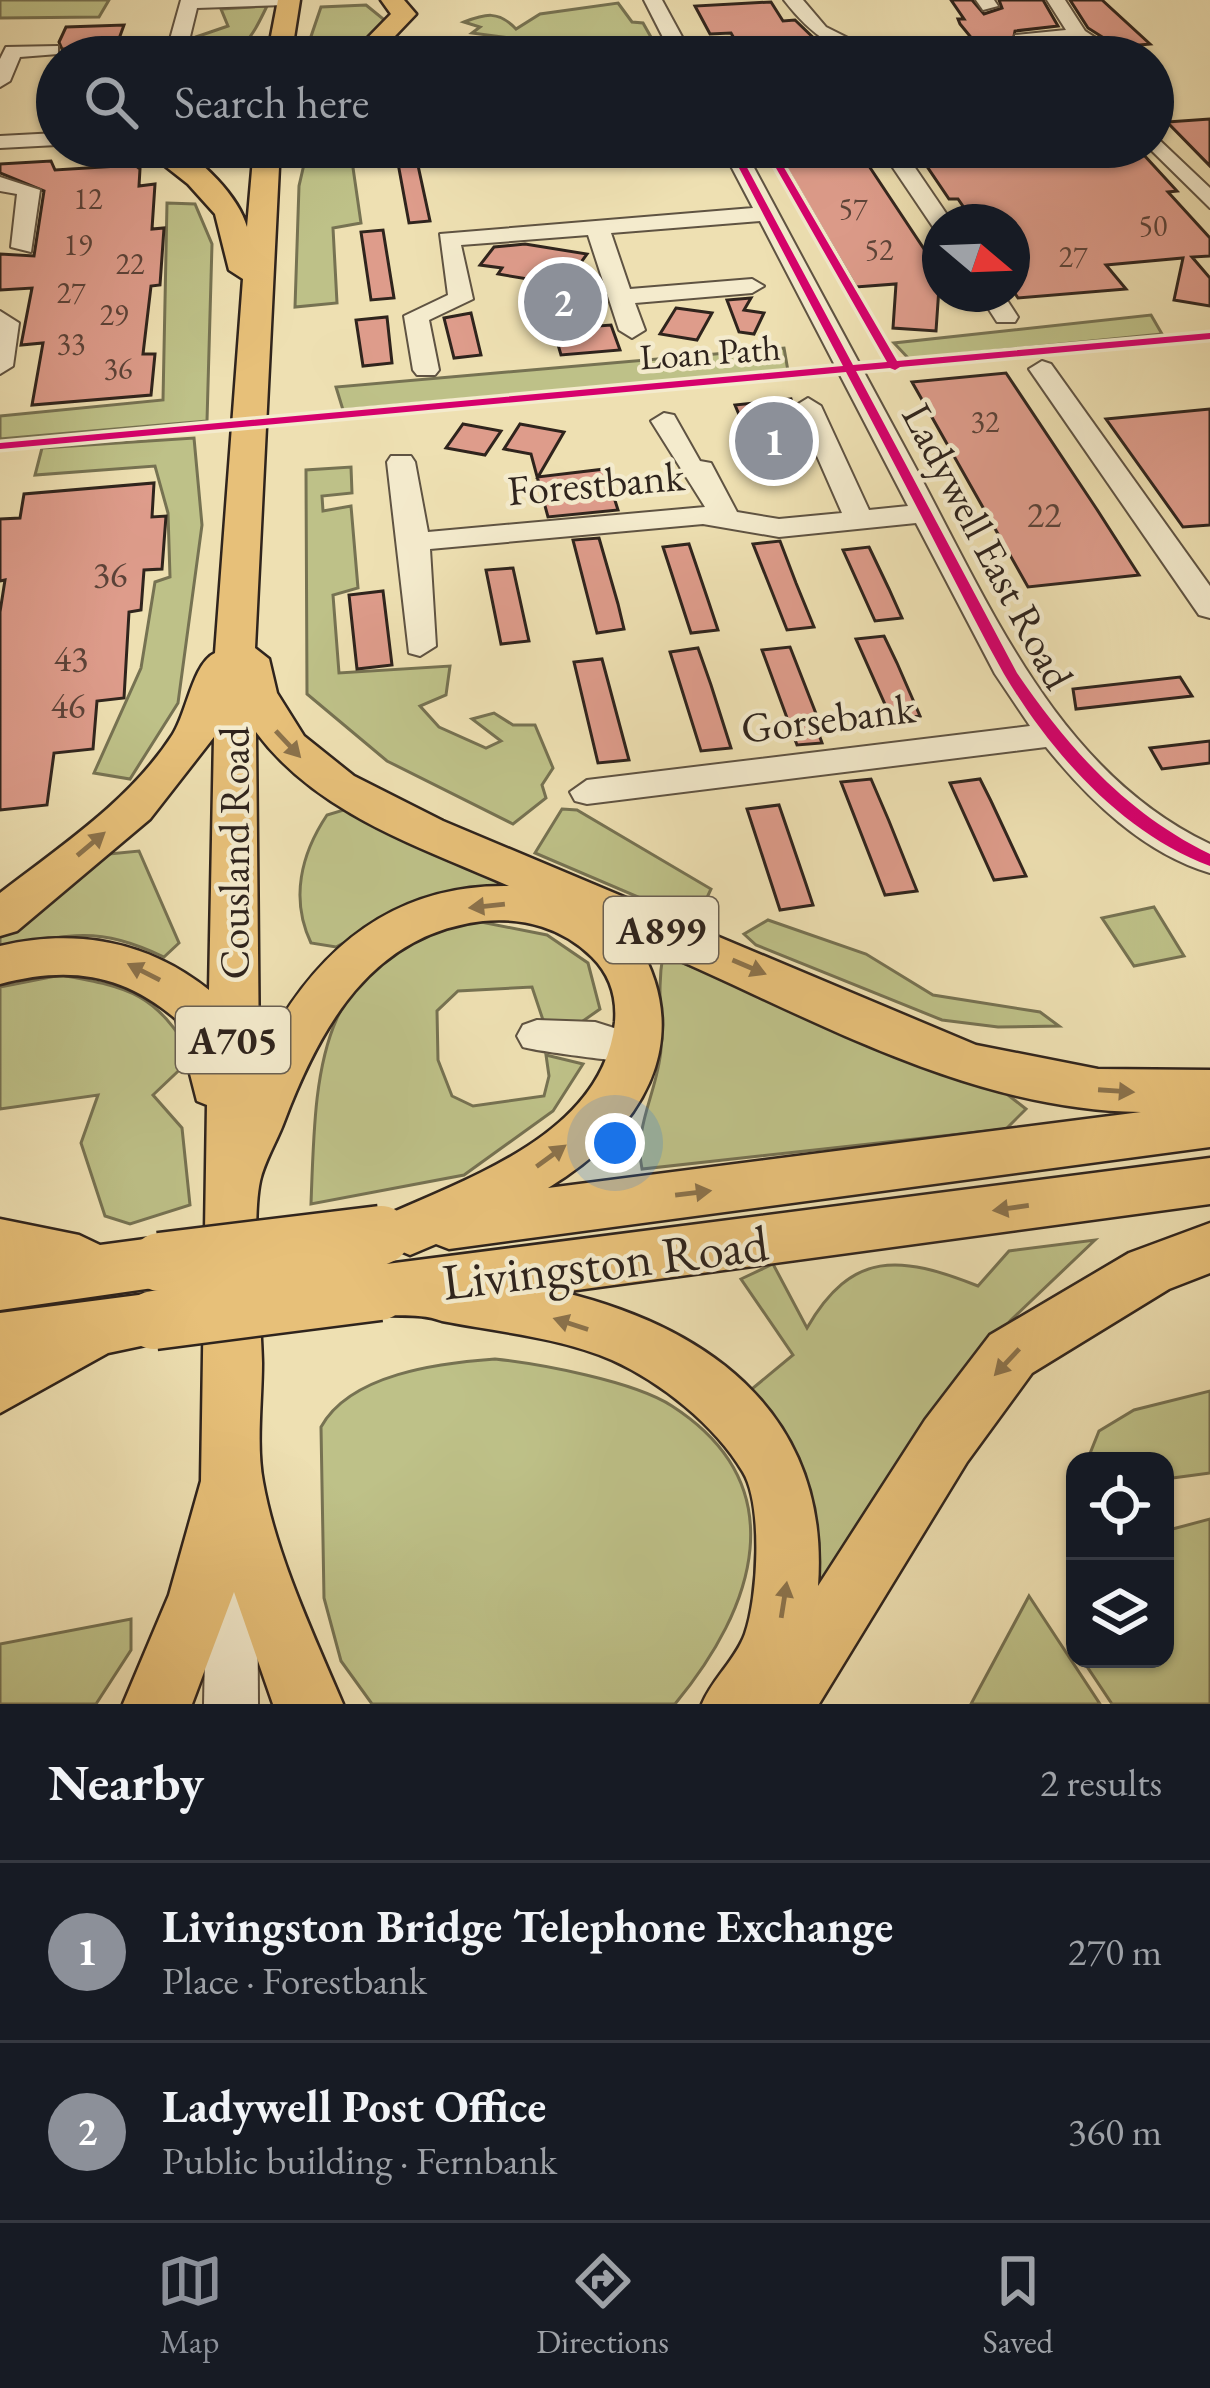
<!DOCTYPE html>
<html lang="en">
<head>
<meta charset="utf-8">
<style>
	:root { --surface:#171b24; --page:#242831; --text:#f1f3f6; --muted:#9ea1a6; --line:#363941; --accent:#8c9099 }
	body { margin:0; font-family:"EB Garamond",serif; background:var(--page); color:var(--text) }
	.controls { position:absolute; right:36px; bottom:36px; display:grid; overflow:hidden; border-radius:24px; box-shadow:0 3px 9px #0004 }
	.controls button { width:108px; height:108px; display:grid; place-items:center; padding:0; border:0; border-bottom:3px solid var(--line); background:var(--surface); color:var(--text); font:60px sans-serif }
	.compass { position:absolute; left:922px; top:204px; width:108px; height:108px; border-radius:50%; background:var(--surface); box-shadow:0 3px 9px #0004; rotate:109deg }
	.you { position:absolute; left:615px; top:1143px; width:42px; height:42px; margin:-30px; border:9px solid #fff; border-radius:50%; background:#1a73e8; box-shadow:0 0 0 18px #1a73e833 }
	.badge { display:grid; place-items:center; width:78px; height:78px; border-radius:50%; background:var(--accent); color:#fff; font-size:39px; font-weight:700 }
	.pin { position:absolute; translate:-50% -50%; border:6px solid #fff; box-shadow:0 3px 12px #0006 }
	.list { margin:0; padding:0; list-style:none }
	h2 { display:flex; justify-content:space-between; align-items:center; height:156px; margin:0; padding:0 48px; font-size:51px }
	h2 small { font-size:39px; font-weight:400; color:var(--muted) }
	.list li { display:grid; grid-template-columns:78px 1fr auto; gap:36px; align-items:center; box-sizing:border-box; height:180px; padding:0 48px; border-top:3px solid var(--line) }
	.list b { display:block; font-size:45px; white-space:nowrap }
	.list p { margin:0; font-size:39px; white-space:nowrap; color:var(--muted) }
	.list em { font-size:39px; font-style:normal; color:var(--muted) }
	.icon { flex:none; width:66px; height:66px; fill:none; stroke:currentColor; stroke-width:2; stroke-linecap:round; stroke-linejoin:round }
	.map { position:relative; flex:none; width:1210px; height:1704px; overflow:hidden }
	.search { position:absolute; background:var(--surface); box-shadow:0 3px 9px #0004; left:36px; right:36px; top:36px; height:132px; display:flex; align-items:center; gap:30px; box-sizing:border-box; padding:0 42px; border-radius:66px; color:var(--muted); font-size:45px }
	.sheet { height:516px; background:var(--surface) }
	nav { display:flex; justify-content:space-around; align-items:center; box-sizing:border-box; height:168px; border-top:3px solid var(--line); background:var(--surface); font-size:33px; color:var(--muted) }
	nav a { display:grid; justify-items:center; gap:6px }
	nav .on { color:var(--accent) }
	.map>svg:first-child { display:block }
	.green { fill:#bec188; stroke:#767252; stroke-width:3 }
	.building { fill:#de9c8b; stroke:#2f241d; stroke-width:3 }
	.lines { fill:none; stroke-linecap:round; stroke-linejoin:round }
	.minor-casing { stroke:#5f5342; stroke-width:4 }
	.major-casing { stroke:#2f241d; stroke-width:5 }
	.minor { fill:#f4ebcd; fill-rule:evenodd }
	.major { fill:#e7c079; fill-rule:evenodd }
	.major-bridge-casing { stroke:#2f241d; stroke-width:63; stroke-linecap:butt }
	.major-bridge { stroke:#e7c079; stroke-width:58 }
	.cycleway-casing { stroke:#f4ebcd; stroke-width:7 }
	.cycleway { fill:#d6006c; fill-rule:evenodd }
	.oneway { fill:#8b724b }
	.labels { text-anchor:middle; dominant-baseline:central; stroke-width:9; stroke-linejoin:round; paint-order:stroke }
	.far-number-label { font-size:30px; fill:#5b4238 }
	.far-street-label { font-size:36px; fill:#2f241d; stroke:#f4ebcd }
	.number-label { font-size:36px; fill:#5b4238 }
	.shield { fill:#f4ebcd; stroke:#6a6052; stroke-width:3 }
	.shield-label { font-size:39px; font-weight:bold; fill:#2f241d }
	.street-label { font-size:42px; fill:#2f241d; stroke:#f4ebcd }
	.near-street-label { font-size:51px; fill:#2f241d; stroke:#f4ebcd }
</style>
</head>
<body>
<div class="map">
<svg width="1210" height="1704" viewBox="0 0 1210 1704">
	<rect width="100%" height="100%" fill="#eee0b2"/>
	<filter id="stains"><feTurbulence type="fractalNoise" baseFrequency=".00167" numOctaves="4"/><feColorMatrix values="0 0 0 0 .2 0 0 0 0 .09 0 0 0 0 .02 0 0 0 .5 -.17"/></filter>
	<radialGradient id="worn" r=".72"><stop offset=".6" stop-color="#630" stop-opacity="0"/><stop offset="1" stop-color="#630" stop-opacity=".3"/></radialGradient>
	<g class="green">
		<path d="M 0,0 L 109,0 L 99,17 L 0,18 Z"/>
		<path d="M 618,3 L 632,22 L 643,23 L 660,53 L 532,57 L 518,39 L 472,33 L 480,27 L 464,22 C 485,14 498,10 516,29 L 540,14 Z"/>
		<path d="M 366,5 L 387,22 L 351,57 L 304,57 L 321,7 Z"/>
		<path d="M 267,6 C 247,48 239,58 192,54 L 196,37 L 228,26 L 221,9 Z"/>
		<path d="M 308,147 L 350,147 L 361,223 L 333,228 L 337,303 L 295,307 L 299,186 Z"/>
		<path d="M 167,203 L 195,204 L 212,244 L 207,421 L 0,439 L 0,416 L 163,400 Z"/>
		<path d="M 1151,315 L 1162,334 L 909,359 L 894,343 Z"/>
		<path d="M 784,348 L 788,371 L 343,410 L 336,387 Z"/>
		<path d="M 194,438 L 202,525 L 178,703 L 130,779 L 94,773 L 141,668 L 155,582 L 170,577 L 168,513 L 155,466 L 35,475 L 42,448 Z"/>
		<path d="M 351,467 L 352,493 L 322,496 L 323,511 L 351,506 L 358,588 L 333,595 L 339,673 L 450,666 L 446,695 L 420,706 L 439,727 L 486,748 L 501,741 L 472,719 L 494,713 L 513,725 L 535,725 L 553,768 L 542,785 L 546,798 L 513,824 L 387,761 L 307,694 L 306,470 Z"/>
		<path d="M 350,808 L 522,883 L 515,895 L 410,907 L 336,947 L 311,943 C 290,899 301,854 327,815 Z"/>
		<path d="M 562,809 L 577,810 L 711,889 L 704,904 L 673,912 L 535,853 Z"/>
		<path d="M 139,851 L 179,943 L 164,957 C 98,926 70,933 0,950 L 0,934 L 99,855 Z"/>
		<path d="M 1154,907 L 1184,956 L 1134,966 L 1102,918 Z"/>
		<path d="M 768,920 L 866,954 L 933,995 L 1040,1012 L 1059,1026 L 998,1027 L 942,1020 L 756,945 L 744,934 Z"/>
		<path d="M 476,921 L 547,935 L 588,963 L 600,1009 L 573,1028 L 543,1020 L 532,987 L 458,991 L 437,1011 L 438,1060 L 452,1096 L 473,1106 L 544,1096 L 549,1076 L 546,1055 L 583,1064 L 553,1111 L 464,1175 L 311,1204 C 316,1066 315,953 476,921 Z"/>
		<path d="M 663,955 L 1003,1091 L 1026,1109 L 1006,1129 L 642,1169 C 633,1126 658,1091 661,1049 C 662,1016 657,988 663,955 Z"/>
		<path d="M 61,975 C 132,988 155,993 193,1057 L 153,1095 L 182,1128 L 190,1205 L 130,1224 L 105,1216 L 81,1143 L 98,1095 L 0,1109 L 0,987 Z"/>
		<path d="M 1095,1240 L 1010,1321 L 815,1613 L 747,1393 L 793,1355 L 741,1279 L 773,1264 L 807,1328 C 852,1250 900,1255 978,1286 L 1009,1251 Z"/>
		<path d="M 495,1359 C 540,1364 634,1381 672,1406 C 796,1486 755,1608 675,1704 L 372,1704 L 341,1661 L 324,1598 L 321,1427 C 350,1374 439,1363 495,1359 Z"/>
		<path d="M 1210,1391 L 1210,1473 L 1165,1479 L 1165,1461 L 1087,1461 L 1099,1431 L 1134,1410 Z"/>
		<path d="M 1210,1519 L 1210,1704 L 1112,1704 L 1082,1659 L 1165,1659 L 1165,1531 Z"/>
		<path d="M 1029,1596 L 1100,1704 L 971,1704 Z"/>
		<path d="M 131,1619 L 131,1650 L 96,1704 L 0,1704 L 0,1644 Z"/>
	</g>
	<g class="building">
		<path d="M 951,0 L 972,0 L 984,14 L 1002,8 L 999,0 L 1043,0 L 1058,26 L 1015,31 L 1012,46 L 1074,46 L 1091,57 L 987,57 L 960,24 L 958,19 L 964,19 Z"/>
		<path d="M 1070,0 L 1102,0 L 1150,44 L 1118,47 L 1088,28 Z"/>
		<path d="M 771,2 L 783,21 L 795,20 L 826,50 L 744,56 L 731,33 L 710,34 L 695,6 Z"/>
		<path d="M 124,25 L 116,47 L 62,49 L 59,42 L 66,27 Z"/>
		<path d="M 1210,119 L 1210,166 L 1167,122 Z"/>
		<path d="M 395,147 L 414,147 L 430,221 L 409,223 Z"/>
		<path d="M 857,148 L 940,273 L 936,331 L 893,328 L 896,284 L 856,287 L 778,154 Z"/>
		<path d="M 1143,154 L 1177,191 L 1168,192 L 1210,238 L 1210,256 L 1192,257 L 1210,278 L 1210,306 L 1174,300 L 1183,258 L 1106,265 L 1126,289 L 1018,298 L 1012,289 L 1012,222 L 974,222 L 958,199 L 949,199 L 924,162 L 1018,155 L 1024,163 Z"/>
		<path d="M 51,161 L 55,170 L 135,165 L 140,169 L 139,186 L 155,184 L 152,229 L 164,228 L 160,285 L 151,286 L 143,354 L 155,354 L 151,395 L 32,405 L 43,343 L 21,345 L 32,288 L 0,290 L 0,254 L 34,256 L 44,191 L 0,173 L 0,164 Z"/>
		<path d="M 383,230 L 394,298 L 371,300 L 361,232 Z"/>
		<path d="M 525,244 L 587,254 L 569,279 L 558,284 L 498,274 L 502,268 L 480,265 L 494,247 Z"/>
		<path d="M 751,298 L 744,310 L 764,313 L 754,334 L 739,332 L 727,300 Z"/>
		<path d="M 580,304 L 591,304 L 599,326 L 611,325 L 620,350 L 561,355 L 547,307 Z"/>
		<path d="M 676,308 L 712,313 L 697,340 L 660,334 Z"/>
		<path d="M 471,313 L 481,355 L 454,358 L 444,318 Z"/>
		<path d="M 387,317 L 392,363 L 363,366 L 356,320 Z"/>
		<path d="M 1006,373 L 1096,508 L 1139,575 L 1028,587 L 912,382 Z"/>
		<path d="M 791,399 L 798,423 L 790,424 L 806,458 L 759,462 L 735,405 Z"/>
		<path d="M 1210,409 L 1210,525 L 1183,527 L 1106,419 Z"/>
		<path d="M 463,424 L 501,431 L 485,455 L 446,448 Z"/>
		<path d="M 520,424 L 564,432 L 538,477 L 605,469 L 618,510 L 548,517 L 531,454 L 504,449 Z"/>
		<path d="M 154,483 L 152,517 L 166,516 L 162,569 L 144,570 L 141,610 L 129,612 L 124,698 L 97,701 L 93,749 L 54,753 L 47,805 L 0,810 L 0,612 L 5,580 L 0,581 L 0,519 L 20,518 L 24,494 Z"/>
		<path d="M 599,538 L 618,604 L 624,629 L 597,633 L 573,540 Z"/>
		<path d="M 780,541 L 796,583 L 814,627 L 787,630 L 753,544 Z"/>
		<path d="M 689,544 L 708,600 L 718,630 L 691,633 L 663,547 Z"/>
		<path d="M 869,547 L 889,589 L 902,618 L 875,621 L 843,550 Z"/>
		<path d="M 513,568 L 529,641 L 501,644 L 486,570 Z"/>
		<path d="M 383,591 L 392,665 L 357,669 L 349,595 Z"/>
		<path d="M 884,636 L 897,663 L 920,716 L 892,720 L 856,639 Z"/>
		<path d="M 790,647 L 822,729 L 817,729 L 822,743 L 797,745 L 762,650 Z"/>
		<path d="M 698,648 L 711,685 L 731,748 L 701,751 L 670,652 Z"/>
		<path d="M 602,659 L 629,760 L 598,763 L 574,662 Z"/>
		<path d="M 1180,677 L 1192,696 L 1076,709 L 1073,689 Z"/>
		<path d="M 1210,741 L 1210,763 L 1162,769 L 1150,748 Z"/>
		<path d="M 871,779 L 889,821 L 917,891 L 885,895 L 841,782 Z"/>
		<path d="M 980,779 L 991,801 L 1026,876 L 994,880 L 950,783 Z"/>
		<path d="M 779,805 L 806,884 L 813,905 L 780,910 L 747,809 Z"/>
	</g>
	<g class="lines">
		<g class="minor-casing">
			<g id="minor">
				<path d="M 181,0 L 294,0 L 285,5 L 197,8 L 185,57 L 165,57 Z"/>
				<path d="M 644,0 L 662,0 L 693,57 L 673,57 Z"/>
				<path d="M 784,0 L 803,0 L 826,27 L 886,57 C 840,57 811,35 784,0 Z"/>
				<path d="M 976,0 L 994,0 L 998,6 L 983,10 Z"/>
				<path d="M 1047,0 L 1065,0 L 1085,31 L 1125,57 L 1101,57 L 1075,41 L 1015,43 L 1015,35 L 1066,30 Z"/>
				<path d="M 58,46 L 58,54 L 20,57 L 10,81 L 0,87 L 0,59 L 6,47 Z"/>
				<path d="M 57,133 L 57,145 L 0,148 L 0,136 Z"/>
				<path d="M 1153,134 L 1210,188 L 1210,208 L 1148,147 L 1153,147 Z"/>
				<path d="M 721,147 L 743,147 C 799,252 856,357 912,461 C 989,603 1056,771 1210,844 L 1210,873 C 1143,853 1089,800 1046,747 L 587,804 L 575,801 L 570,792 L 587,780 L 1030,726 L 995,674 L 916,523 L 779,537 L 703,524 L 430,549 L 436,646 L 420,656 L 409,653 L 387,462 L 391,456 L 411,456 L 415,462 L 428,532 L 705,507 L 651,421 L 664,413 L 674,415 L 700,461 L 711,463 L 737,512 L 779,519 L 842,513 L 795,406 L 808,398 L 821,406 L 869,510 L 908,506 L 760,221 L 611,233 L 630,289 L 752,279 L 764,286 L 752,293 L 635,303 L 645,330 L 632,338 L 619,330 L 588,235 L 461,245 L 473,299 L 429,320 L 439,370 L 435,375 L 417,375 L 413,370 L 404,316 L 448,295 L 440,234 L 753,208 Z"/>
				<path d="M 879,147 L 901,147 L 952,222 L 933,227 Z"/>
				<path d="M 0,177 L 40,190 L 31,252 L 11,247 L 17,194 L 0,191 Z"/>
				<path d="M 979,294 L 1003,294 L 1018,317 L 1015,322 L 997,322 Z"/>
				<path d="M 0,311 L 19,323 L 13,366 L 0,374 Z"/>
				<path d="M 1042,361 L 1051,364 L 1210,586 L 1210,618 L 1199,615 L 1029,369 Z"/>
				<path d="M 537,1020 L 595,1022 L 649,1039 L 655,1051 L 649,1063 C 642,1065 535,1051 523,1047 L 517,1036 L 523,1025 Z"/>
				<path d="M 232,1527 L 250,1534 L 257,1552 L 258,1704 L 204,1704 L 207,1552 L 214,1534 Z"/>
			</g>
		</g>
		<g class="major-casing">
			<g id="major">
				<path d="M 278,0 L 300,0 L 291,57 L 267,57 Z"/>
				<path d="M 381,0 L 404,0 L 416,14 L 375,57 L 349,57 L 391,14 Z"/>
				<path d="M 141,147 C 149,147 163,144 171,147 C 201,156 239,198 247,227 L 254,147 L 280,147 L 255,648 L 269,659 L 277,693 L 304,736 L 354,776 L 443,821 L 976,1045 L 1098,1069 L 1210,1070 L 1210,1147 L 449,1249 L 436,1244 L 410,1255 L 391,1247 L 383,1230 L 391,1213 C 476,1175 604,1131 615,1022 C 617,996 610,975 592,957 C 563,928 523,917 483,921 C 371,934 320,1027 284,1122 C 277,1141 264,1162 260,1181 C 251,1223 261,1316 262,1363 C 262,1401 256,1445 263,1482 C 276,1555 314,1636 343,1704 L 273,1704 L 234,1592 L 192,1704 L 123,1704 L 169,1595 L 201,1481 L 207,1105 L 197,1101 L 176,1019 C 122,973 68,966 0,984 L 0,946 C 76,928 148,941 209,990 L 214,737 L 150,819 L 17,931 L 0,936 L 0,893 C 61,846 131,800 173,734 C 187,712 193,663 215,653 L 243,279 L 229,270 L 215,214 L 188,184 ZM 256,732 C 317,814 418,846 509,886 C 386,884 309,957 259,1059 ZM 637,942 C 798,1009 961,1110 1141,1112 L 548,1188 C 640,1133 697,1043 637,942 Z"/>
				<path d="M 1210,1158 L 1210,1204 L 562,1292 C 714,1329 830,1418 818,1586 L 925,1420 L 990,1335 L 1129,1253 L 1210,1223 L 1210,1273 L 1169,1289 L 1032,1373 L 967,1462 L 819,1704 L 702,1704 C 713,1678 736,1659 745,1634 C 758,1598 763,1505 743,1472 C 715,1425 661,1382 612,1360 C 559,1337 498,1332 442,1321 C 413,1310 388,1321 359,1309 L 351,1291 L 359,1273 L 379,1265 Z"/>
				<path d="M 0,1219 L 79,1235 L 100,1245 L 160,1237 L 180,1244 L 188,1262 L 180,1280 L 160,1287 L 0,1310 Z"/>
				<path d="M 154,1293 L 174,1301 L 183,1320 L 174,1339 L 108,1353 L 0,1413 L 0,1313 Z"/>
			</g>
		</g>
		<use href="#minor" class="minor"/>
		<use href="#major" class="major"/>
		<g class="major-bridge-casing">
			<g id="major-bridge">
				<path d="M 160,1262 L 381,1235"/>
				<path d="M 154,1320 L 379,1291"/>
			</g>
		</g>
		<use href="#major-bridge" class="major-bridge"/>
		<g class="cycleway-casing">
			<path id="cycleway" d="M 728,147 L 736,147 L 853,365 L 887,362 L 764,147 L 772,147 L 897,361 L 1210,333 L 1210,339 L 900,367 L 895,370 L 890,368 L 856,371 L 1017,673 C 1069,749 1126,813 1210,854 L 1210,866 C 1122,833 1051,753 1004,674 C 983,637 964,598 944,560 C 912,497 879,435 846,372 L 0,449 L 0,443 L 843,366 Z"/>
		</g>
		<use href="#cycleway" class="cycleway"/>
	</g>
	<defs><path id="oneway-solid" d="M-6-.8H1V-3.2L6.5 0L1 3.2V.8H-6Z" transform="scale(3)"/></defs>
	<g class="oneway">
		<use href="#oneway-solid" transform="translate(288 744) rotate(47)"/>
		<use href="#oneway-solid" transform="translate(91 844) rotate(-40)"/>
		<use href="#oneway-solid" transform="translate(487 906) rotate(174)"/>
		<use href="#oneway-solid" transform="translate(749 967) rotate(23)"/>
		<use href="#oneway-solid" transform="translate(144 972) rotate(-153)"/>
		<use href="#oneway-solid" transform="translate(1116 1091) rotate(4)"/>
		<use href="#oneway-solid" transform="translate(551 1156) rotate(-36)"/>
		<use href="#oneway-solid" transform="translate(693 1193) rotate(-7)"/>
		<use href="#oneway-solid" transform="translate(1011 1208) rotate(172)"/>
		<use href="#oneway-solid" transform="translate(571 1324) rotate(-162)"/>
		<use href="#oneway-solid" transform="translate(1007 1362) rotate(133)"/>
		<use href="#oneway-solid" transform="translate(784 1600) rotate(-81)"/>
	</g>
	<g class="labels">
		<g class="far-number-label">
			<text x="88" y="198">12</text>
			<text x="853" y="208">57</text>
			<text x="1153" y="225">50</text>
			<text x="78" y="244">19</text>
			<text x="879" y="249">52</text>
			<text x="1073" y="256">27</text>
			<text x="130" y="263">22</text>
			<text x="71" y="292">27</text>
			<text x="114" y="314">29</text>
			<text x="71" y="343">33</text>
			<text x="118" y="368">36</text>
			<text x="985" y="421">32</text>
		</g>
		<g class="far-street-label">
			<text transform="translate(710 352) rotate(-4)">Loan Path</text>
		</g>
		<g class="number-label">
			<text x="1044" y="514">22</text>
			<text x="110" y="574">36</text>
			<text x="71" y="658">43</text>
			<text x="68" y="705">46</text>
		</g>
		<g class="shield">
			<rect x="604" y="897" width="114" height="66" rx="9"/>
			<rect x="176" y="1007" width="114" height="66" rx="9"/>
		</g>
		<g class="shield-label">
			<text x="661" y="930">A899</text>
			<text x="233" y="1040">A705</text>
		</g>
		<g class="street-label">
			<text transform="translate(596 483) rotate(-5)">Forestbank</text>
			<text transform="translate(988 546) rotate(62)">Ladywell East Road</text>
			<text transform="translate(828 718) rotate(-7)">Gorsebank</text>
			<text transform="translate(234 853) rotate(-90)">Cousland Road</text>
		</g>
		<g class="near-street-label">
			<text transform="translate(605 1262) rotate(-7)">Livingston Road</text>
		</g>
	</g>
	<rect width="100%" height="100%" filter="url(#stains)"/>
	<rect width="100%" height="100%" fill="url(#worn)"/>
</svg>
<div class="controls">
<button><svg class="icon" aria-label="locate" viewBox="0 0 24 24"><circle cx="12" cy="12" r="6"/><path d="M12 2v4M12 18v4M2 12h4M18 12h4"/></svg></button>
<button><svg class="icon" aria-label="layers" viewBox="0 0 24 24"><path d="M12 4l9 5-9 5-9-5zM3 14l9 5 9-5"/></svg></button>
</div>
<svg class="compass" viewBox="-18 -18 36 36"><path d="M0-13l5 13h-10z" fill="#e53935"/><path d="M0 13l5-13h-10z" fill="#9ea1a6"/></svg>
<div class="you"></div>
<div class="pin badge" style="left:774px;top:441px">1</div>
<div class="pin badge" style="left:563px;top:302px">2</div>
<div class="search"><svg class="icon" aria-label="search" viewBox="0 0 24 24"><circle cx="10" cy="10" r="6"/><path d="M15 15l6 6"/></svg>Search here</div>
</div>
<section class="sheet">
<h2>Nearby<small>2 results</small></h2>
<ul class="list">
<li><span class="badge">1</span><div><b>Livingston Bridge Telephone Exchange</b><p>Place · Forestbank</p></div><em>270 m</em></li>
<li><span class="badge">2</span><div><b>Ladywell Post Office</b><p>Public building · Fernbank</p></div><em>360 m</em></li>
</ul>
</section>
<nav>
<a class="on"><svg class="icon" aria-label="map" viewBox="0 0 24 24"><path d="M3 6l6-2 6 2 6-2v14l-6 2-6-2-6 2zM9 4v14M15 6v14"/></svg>Map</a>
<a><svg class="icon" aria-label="directions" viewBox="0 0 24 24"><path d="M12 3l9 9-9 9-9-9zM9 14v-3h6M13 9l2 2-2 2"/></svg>Directions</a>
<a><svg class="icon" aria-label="saved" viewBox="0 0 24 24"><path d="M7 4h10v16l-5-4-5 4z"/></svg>Saved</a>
</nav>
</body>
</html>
